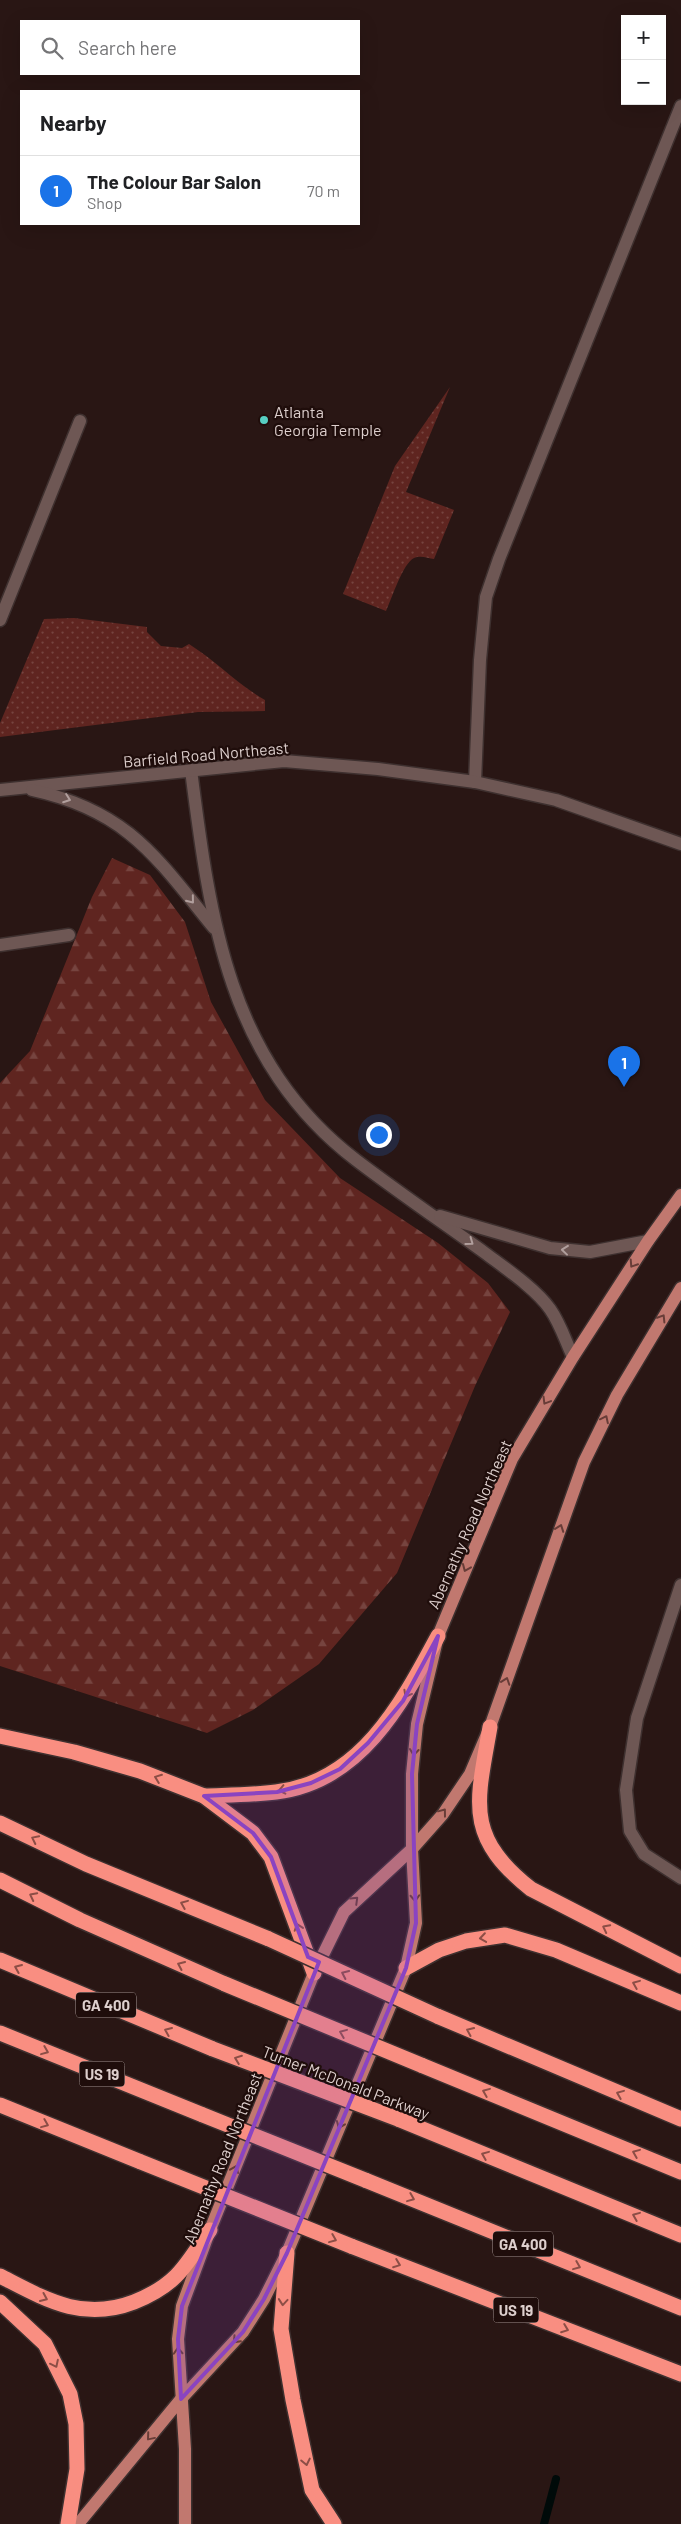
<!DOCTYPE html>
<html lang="en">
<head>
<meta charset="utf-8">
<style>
	:root { --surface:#fff; --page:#f2f2f2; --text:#202124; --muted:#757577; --line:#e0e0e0; --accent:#1a73e8 }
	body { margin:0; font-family:Barlow,sans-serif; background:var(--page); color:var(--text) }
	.controls { position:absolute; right:15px; top:15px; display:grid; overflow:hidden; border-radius:0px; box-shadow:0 5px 20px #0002 }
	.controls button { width:45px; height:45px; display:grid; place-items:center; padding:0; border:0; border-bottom:1px solid var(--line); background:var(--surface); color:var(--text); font:25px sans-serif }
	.you { position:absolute; left:378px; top:1134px; width:18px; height:18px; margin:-12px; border:4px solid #fff; border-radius:50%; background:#1a73e8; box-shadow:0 0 0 8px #1a73e833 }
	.badge { display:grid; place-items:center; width:32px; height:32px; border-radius:50%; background:var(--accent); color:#fff; font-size:16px; font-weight:700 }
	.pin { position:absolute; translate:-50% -41px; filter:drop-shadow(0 1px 2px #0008) }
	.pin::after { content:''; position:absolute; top:26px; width:18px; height:15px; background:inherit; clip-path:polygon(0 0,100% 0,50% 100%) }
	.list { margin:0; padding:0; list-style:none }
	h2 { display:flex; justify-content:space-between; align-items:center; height:65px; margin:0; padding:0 20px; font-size:21px }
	h2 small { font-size:16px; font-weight:400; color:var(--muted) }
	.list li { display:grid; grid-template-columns:32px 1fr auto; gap:15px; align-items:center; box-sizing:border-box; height:70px; padding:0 20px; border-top:1px solid var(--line) }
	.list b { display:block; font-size:19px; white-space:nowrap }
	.list p { margin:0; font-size:16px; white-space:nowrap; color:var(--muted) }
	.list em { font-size:16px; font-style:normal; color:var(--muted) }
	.icon { flex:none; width:28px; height:28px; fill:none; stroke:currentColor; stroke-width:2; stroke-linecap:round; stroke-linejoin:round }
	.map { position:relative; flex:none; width:681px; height:2524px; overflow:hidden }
	.search { position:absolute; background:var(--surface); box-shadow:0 5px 20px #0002; left:20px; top:20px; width:340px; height:55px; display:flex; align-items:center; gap:12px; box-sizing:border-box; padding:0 18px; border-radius:0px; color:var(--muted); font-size:19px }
	.panel { position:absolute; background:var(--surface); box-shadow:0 5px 20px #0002; left:20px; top:90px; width:340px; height:135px; border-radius:0px }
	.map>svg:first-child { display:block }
	.grass { fill:url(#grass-dots) }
	.forest { fill:url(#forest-firs) }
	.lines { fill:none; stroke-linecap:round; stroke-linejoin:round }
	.stream { stroke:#000a09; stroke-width:8 }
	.minor-casing { stroke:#3e302f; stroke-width:15 }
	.major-casing { stroke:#3e302f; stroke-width:15 }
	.highway-casing { stroke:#3e302f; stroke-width:18 }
	.minor { stroke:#6e5754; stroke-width:12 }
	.major { stroke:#c1786f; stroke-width:12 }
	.highway { stroke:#f98e81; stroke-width:15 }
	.highway-bridge-casing { stroke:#3e302f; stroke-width:18; stroke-linecap:butt }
	.highway-bridge { stroke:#f98e81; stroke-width:15 }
	.oneway { stroke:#b19f9d }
	.oneway2 { stroke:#683d38 }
	.oneway3 { stroke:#8c4e46 }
	.marked { fill:#8a44c1; fill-opacity:0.2; stroke:#8a44c1; stroke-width:4; stroke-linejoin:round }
	.poi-dot { fill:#57cec2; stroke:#1f0d0b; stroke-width:2 }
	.labels { text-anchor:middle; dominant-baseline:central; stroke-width:4.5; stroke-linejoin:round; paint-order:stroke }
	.shield { fill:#1f0d0b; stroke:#a49593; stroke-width:1 }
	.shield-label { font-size:15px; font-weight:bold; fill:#ddcfcd }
	.poi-label { font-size:16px; fill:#ddcfcd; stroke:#1f0d0b; text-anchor:start }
	.street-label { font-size:16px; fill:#ddcfcd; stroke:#1f0d0b }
</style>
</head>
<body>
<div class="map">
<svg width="681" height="2524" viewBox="0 0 681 2524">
	<defs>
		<pattern id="grass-dots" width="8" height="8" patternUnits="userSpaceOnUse" patternTransform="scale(1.25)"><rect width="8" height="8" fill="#5f2520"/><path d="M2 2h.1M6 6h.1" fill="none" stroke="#76443f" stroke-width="1.8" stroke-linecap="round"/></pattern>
		<pattern id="forest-firs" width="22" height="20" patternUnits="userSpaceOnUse" patternTransform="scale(1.25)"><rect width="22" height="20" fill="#5f2520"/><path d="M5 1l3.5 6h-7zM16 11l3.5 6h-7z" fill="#76443f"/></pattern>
	</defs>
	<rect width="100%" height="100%" fill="#291614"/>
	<g class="grass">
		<path d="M 450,387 L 406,492 L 454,510 L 434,559 C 428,558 420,555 414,558 C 403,563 392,598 386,611 L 343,594 L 395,466 Z"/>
		<path d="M 74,618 L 147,627 L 147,632 L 161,646 L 182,648 L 189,644 C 216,661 237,684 265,700 L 265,711 L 198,712 L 0,737 L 0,723 L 44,619 Z"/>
	</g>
	<path class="forest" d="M 112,858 L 150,875 L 185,922 L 211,1002 L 265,1100 L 340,1178 L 438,1243 L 488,1283 L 510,1312 L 475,1386 L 397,1573 L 319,1664 L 253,1710 L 207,1733 L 0,1666 L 0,1083 L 30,1051 L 92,897 Z"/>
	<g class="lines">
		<path class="stream" d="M 544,2524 L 556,2479"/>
		<g class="minor-casing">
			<g id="minor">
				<path d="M 0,620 L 80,421"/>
				<path d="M 191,770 C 210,919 228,1062 356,1160 C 398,1192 442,1222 485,1253 C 505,1268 536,1289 550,1309 C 560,1323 566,1342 573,1357"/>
				<path d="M 475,782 L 480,660 L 486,597 L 499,559 L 681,106"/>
				<path d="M 0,790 L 284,761 L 378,769 L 475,782 L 556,800 L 681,844"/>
				<path d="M 32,790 C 128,811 156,857 214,928"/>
				<path d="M 0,945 L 69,935"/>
				<path d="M 440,1216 L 550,1248 L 590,1252 L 648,1241"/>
				<path d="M 681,1585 L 637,1718 L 626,1790 L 630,1831 L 644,1854 L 681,1878"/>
			</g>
		</g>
		<g class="major-casing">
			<g id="major">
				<path d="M 78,2524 L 181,2399 L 243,2332 L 264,2299 L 287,2253 L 406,1968 L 416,1923 L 412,1849 L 412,1774 L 417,1724 L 438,1636 L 512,1459 L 573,1357 L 648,1241 L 681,1195"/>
				<path d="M 185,2524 L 185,2449 L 178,2339 L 182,2306 L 210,2230 L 314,1973 L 344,1912 L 412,1849 L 443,1814 L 470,1774 L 490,1727 L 584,1462 L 617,1395 L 681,1288"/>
			</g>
		</g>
		<g class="highway-casing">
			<g id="highway">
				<path d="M 490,1727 C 477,1802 464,1836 531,1889 L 681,1966"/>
				<path d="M 0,1736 L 74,1752 L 140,1771 L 204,1796 L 253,1833 L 271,1857 L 314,1973"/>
				<path d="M 204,1796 C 228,1795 252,1795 276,1792 C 361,1782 402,1703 438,1636"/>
				<path d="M 0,1823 L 86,1864 L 269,1939"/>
				<path d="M 0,1880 L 80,1920 L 225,1984"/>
				<path d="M 0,1960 L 213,2049"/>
				<path d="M 406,1968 L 439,1950 L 466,1941 L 505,1935 L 556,1950 L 681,2003"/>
				<path d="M 437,2016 L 681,2119"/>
				<path d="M 0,2033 L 203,2115"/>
				<path d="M 421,2065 L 681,2172"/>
				<path d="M 0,2105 L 141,2162"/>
				<path d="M 398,2119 L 681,2235"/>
				<path d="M 365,2180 L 681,2308"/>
				<path d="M 351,2246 L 681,2374"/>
				<path d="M 287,2253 L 281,2329 L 293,2400 L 312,2490 L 334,2524"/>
				<path d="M 0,2276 C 45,2299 82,2322 134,2302 C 149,2296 164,2288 176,2276 C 189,2263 199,2245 210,2230"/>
				<path d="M 0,2302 L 45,2344 L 70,2394 L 76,2424 L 77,2469 L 68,2524"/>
			</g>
		</g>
		<use href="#minor" class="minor"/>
		<use href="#major" class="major"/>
		<use href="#highway" class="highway"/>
		<g class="highway-bridge-casing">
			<g id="highway-bridge">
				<path d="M 269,1939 L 437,2016"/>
				<path d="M 225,1984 L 421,2065"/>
				<path d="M 213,2049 L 398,2119"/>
				<path d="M 203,2115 L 365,2180"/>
				<path d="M 141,2162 L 351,2246"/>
			</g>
		</g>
		<use href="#highway-bridge" class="highway-bridge"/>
	</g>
	<defs><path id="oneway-chevron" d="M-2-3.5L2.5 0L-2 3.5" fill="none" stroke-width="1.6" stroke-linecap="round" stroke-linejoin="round" transform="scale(1.25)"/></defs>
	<g class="oneway">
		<use href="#oneway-chevron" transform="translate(67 799) rotate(20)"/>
		<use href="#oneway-chevron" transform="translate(191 900) rotate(51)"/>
		<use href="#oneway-chevron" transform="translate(470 1242) rotate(36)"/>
		<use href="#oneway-chevron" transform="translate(565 1250) rotate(-174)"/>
	</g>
	<g class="oneway2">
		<use href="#oneway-chevron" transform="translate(633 1264) rotate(123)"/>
		<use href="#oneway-chevron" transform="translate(662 1318) rotate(-58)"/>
		<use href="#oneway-chevron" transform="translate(546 1401) rotate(121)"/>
		<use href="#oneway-chevron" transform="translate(605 1419) rotate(-64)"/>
		<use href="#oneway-chevron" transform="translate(560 1528) rotate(-70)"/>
		<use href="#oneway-chevron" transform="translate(466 1568) rotate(113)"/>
		<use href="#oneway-chevron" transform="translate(506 1681) rotate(-71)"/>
		<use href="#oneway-chevron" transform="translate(414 1752) rotate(96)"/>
		<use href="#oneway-chevron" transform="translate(443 1812) rotate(-53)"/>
		<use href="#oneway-chevron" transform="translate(415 1898) rotate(87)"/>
		<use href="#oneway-chevron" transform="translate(355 1900) rotate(-44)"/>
		<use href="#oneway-chevron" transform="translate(340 2125) rotate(112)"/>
		<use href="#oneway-chevron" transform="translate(235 2169) rotate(-68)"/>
		<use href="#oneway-chevron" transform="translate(236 2340) rotate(133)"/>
		<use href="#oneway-chevron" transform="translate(178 2351) rotate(-93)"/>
		<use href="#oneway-chevron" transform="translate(150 2437) rotate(130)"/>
	</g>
	<g class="oneway3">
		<use href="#oneway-chevron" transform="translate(407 1694) rotate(119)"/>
		<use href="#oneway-chevron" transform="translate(158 1778) rotate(-159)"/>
		<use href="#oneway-chevron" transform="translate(282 1790) rotate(167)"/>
		<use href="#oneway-chevron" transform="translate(35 1839) rotate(-154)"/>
		<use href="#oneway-chevron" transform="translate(33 1896) rotate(-153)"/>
		<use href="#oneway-chevron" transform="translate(184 1904) rotate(-158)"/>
		<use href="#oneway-chevron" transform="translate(298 1927) rotate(-109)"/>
		<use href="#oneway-chevron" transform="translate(606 1928) rotate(-153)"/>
		<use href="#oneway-chevron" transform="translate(483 1938) rotate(172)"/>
		<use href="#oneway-chevron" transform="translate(181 1965) rotate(-156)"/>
		<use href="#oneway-chevron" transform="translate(18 1968) rotate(-157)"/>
		<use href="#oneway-chevron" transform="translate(345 1974) rotate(-155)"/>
		<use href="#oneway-chevron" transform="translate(636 1984) rotate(-158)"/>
		<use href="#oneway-chevron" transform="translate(168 2031) rotate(-157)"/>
		<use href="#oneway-chevron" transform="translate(470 2031) rotate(-156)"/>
		<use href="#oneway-chevron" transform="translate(343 2033) rotate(-158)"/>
		<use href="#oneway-chevron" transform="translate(45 2051) rotate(22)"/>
		<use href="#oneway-chevron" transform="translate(238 2059) rotate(-159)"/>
		<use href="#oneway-chevron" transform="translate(486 2092) rotate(-158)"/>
		<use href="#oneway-chevron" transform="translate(620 2094) rotate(-158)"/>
		<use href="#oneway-chevron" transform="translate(45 2124) rotate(22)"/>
		<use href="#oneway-chevron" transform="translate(636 2153) rotate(-158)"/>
		<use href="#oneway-chevron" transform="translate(485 2155) rotate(-158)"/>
		<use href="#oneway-chevron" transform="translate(411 2198) rotate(22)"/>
		<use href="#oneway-chevron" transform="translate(636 2216) rotate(-158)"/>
		<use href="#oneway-chevron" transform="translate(333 2239) rotate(22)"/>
		<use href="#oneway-chevron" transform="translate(397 2264) rotate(21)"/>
		<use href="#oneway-chevron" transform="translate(577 2266) rotate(22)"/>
		<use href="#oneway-chevron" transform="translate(44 2298) rotate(24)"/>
		<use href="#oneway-chevron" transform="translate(283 2302) rotate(95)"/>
		<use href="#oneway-chevron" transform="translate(565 2329) rotate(21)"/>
		<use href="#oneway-chevron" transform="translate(55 2364) rotate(64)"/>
		<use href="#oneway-chevron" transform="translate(306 2462) rotate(78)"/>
	</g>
	<path class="marked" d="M 438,1636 L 417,1724 L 412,1774 L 416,1923 L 406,1968 L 287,2253 L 264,2299 L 243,2332 L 181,2399 L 178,2339 L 182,2306 L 319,1962 L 308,1957 L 271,1857 L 253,1833 L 204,1796 L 277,1792 L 311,1783 L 340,1769 L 368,1743 L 403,1701 Z"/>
	<circle class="poi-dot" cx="264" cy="420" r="5"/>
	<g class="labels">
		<g class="shield">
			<rect x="76" y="1992.5" width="60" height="25" rx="4"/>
			<rect x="79.5" y="2061.5" width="45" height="25" rx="4"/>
			<rect x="493" y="2231.5" width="60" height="25" rx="4"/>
			<rect x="493.5" y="2297.5" width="45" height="25" rx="4"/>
		</g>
		<g class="shield-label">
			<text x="106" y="2005">GA 400</text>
			<text x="102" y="2074">US 19</text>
			<text x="523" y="2244">GA 400</text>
			<text x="516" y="2310">US 19</text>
		</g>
		<g class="poi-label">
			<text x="274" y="411">Atlanta<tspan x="274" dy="18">Georgia Temple</tspan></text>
		</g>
		<g class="street-label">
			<text transform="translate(206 754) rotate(-5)">Barfield Road Northeast</text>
			<text transform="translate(469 1524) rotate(-66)">Abernathy Road Northeast</text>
			<text transform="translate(346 2082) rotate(21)">Turner McDonald Parkway</text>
			<text transform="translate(222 2158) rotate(-68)">Abernathy Road Northeast</text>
		</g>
	</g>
</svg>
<div class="controls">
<button>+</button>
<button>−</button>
</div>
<div class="you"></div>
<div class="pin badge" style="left:624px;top:1087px">1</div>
<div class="search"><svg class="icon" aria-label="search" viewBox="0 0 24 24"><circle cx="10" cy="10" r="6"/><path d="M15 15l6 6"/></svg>Search here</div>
<section class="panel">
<h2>Nearby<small></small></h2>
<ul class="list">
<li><span class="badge">1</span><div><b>The Colour Bar Salon</b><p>Shop</p></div><em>70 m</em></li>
</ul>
</section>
</div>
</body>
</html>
